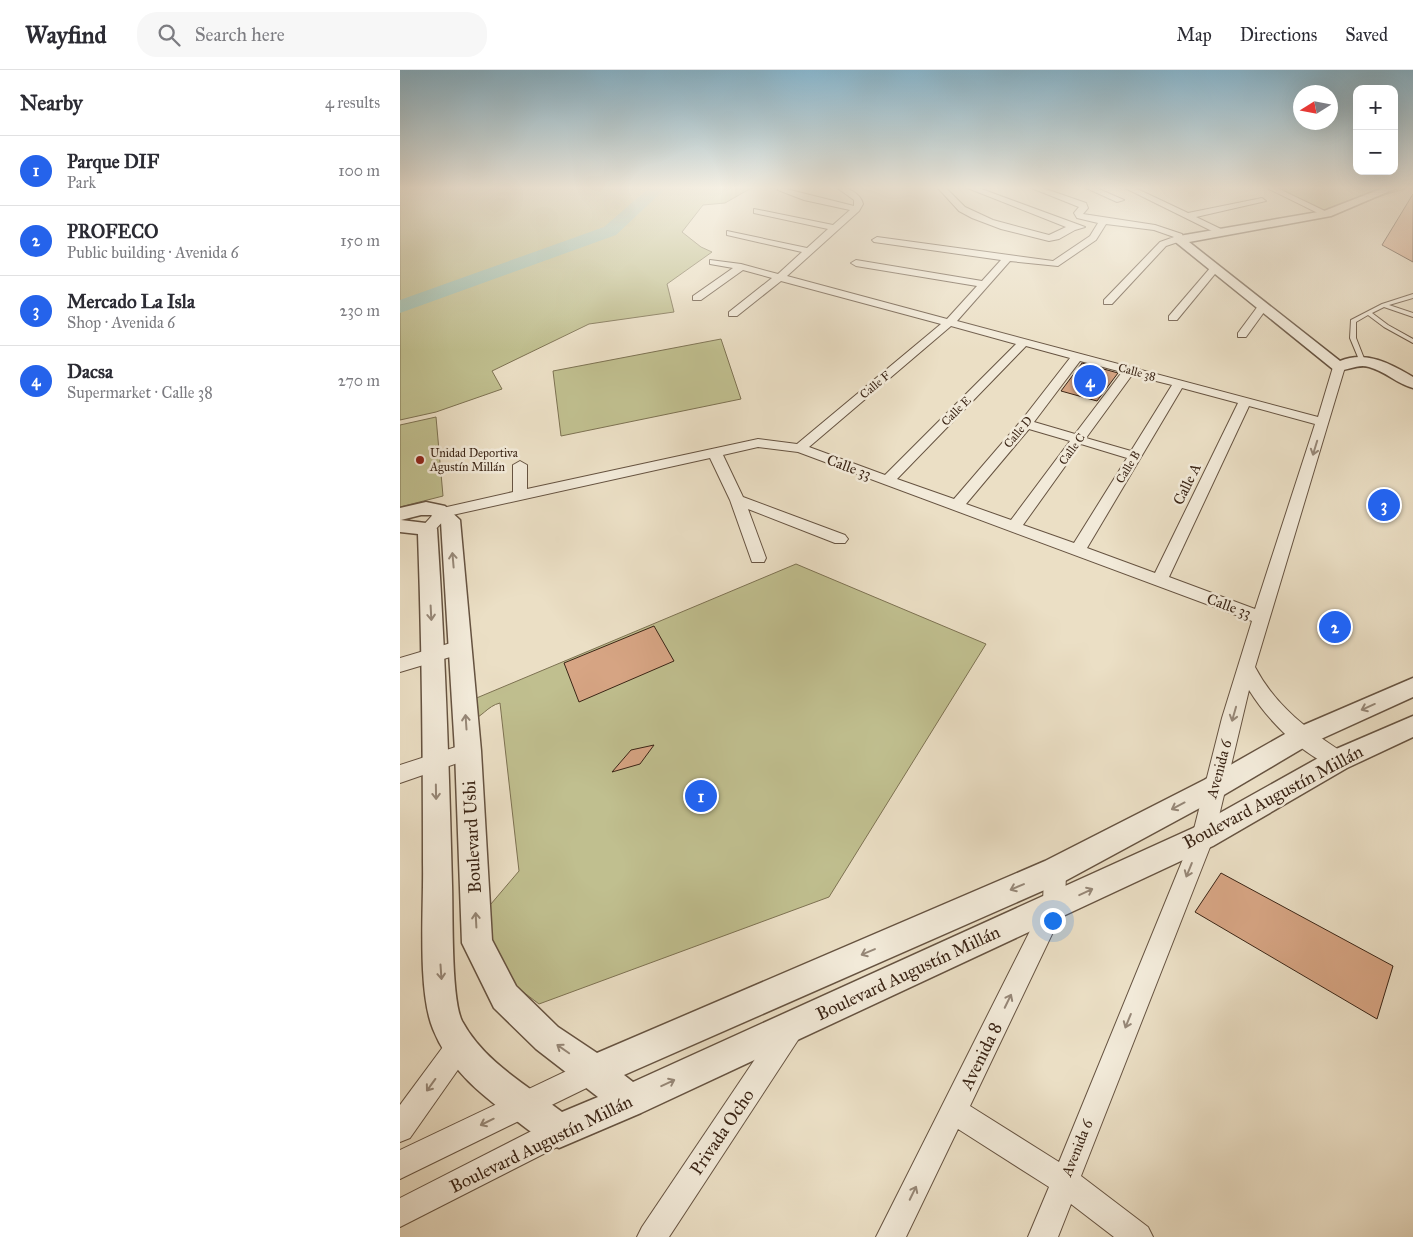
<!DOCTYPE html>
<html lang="en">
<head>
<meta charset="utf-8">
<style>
	:root { --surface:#fff; --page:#f7f7f7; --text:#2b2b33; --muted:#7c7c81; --line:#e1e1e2; --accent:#2563eb }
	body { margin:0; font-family:"IM FELL Great Primer",serif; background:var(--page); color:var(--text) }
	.controls { position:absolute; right:15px; top:15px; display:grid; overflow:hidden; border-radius:10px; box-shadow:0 5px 20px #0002 }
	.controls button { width:45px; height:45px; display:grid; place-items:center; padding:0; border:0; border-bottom:1px solid var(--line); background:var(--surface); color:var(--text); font:25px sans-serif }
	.compass { position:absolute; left:893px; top:15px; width:45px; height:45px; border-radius:50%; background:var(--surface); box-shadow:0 5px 20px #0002; rotate:259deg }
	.you { position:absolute; left:652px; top:850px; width:18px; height:18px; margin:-12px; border:4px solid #fff; border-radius:50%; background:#1a73e8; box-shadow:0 0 0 8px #1a73e833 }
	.badge { display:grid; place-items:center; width:32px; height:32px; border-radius:50%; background:var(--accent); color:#fff; font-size:16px; font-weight:700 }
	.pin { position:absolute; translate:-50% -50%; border:2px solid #fff; box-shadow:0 1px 5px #0006 }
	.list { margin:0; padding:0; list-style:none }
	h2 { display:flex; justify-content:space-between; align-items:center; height:65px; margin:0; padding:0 20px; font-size:21px }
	h2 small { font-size:16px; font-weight:400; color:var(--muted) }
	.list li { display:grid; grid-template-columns:32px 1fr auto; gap:15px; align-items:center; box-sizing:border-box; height:70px; padding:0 20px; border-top:1px solid var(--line) }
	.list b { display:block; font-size:19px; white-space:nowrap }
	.list p { margin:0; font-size:16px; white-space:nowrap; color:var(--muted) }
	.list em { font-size:16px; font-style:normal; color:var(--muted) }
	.icon { flex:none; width:28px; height:28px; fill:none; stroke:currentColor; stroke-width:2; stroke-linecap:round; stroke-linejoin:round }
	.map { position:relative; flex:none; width:1013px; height:1167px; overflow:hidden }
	header { display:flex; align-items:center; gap:30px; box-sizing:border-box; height:70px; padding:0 25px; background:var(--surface); border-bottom:1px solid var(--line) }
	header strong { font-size:24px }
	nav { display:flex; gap:28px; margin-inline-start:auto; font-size:18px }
	.search { width:350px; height:45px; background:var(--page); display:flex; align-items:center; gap:12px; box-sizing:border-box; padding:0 18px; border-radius:20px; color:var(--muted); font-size:19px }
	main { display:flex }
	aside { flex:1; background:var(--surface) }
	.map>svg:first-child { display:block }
	.green { fill:#c0bf8f; stroke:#7d7252 }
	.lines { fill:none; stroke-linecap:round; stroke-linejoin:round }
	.river { fill:#99bdae; fill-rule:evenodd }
	.building { fill:#d7a584; stroke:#3a2415 }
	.service-casing { stroke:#665341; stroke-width:2 }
	.minor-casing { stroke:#665341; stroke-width:2 }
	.tertiary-casing { stroke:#665341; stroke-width:3 }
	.service { fill:#f2ead9; fill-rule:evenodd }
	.minor { fill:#f2ead9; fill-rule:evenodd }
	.tertiary { fill:#f2ead9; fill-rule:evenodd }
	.oneway { stroke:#968777 }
	.poi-dot { fill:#8f2418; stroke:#f2ead9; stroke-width:2 }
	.labels { text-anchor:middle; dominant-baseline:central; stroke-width:5; stroke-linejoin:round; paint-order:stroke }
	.far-street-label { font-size:12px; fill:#3a2415; stroke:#f2ead9 }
	.far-poi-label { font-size:12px; fill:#3a2415; stroke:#f2ead9; text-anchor:start }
	.street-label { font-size:15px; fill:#3a2415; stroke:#f2ead9 }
	.near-street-label { font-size:18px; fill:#3a2415; stroke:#f2ead9 }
</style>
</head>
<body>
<header>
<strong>Wayfind</strong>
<div class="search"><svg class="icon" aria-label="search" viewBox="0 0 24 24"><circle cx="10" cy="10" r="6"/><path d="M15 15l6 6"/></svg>Search here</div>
<nav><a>Map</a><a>Directions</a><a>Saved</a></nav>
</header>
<main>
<aside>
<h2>Nearby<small>4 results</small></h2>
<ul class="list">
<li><span class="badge">1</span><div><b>Parque DIF</b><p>Park</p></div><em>100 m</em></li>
<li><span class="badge">2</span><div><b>PROFECO</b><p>Public building · Avenida 6</p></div><em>150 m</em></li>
<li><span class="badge">3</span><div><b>Mercado La Isla</b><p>Shop · Avenida 6</p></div><em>230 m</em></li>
<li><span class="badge">4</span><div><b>Dacsa</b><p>Supermarket · Calle 38</p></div><em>270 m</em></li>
</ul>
</aside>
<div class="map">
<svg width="1013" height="1167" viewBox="0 0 1013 1167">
	<rect width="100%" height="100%" fill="#ebdfc5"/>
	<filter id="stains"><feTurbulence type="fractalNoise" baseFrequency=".004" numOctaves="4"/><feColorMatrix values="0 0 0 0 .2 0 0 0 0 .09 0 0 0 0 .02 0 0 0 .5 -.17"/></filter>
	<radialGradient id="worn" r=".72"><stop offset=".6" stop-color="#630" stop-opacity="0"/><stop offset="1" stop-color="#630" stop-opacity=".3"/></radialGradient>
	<g class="green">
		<path d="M 0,117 L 353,117 L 325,133 L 303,135 L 282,162 L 301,177 L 312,182 L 267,214 L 274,242 L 189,254 L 92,301 L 102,319 L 36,342 L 0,350 Z"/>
		<path d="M 875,117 L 1011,117 L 928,142 Z"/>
		<path d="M 321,269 L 341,329 L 161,366 L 153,301 Z"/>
		<path d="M 36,347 L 43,426 L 0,437 L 0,355 Z"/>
		<path d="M 396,494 L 586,574 L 429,827 L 139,934 L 114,915 L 95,887 L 85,841 L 119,801 L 100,633 C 87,636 82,648 69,651 L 67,632 Z"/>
	</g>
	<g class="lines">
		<path class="river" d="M 250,117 L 267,117 L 216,165 L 0,243 L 0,230 L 204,157 Z"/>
	</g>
	<g class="building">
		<path d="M 1013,124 L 1013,192 L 982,175 Z"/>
		<path d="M 682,293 L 718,303 L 697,331 L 661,321 Z"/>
		<path d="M 254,556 L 274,591 L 179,632 L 164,593 Z"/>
		<path d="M 254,675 L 240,694 L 212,702 L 231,680 Z"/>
		<path d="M 821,803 L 993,896 L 977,949 L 795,842 Z"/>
	</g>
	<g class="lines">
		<g class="service-casing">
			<path id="service" d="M 1013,224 L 1013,228 L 989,235 L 1013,243 L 1013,247 L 984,237 L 972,243 L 988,255 L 1013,269 L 1013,273 L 984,257 L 968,245 L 956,252 L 956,268 L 965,291 L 960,292 L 950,268 L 951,250 L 982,234 Z"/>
		</g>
		<g class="minor-casing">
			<g id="minor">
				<path d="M 378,117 L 454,136 L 454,130 L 436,117 C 446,116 461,123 463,134 L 459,141 L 387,206 L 547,249 L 577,216 L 456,196 L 451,193 L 456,190 L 582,211 L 601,190 L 474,172 L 472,170 L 477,167 L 653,191 L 690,166 L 698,153 L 677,148 L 674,143 L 679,137 L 629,117 L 640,117 L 686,133 L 688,138 L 683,144 L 755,155 L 782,164 L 784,170 L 766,176 L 712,234 L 704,234 L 704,230 L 760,172 L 774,167 L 754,160 L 706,154 L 696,170 L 658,196 L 610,191 L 557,251 L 918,347 L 933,297 L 939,293 L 945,297 L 855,597 C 876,637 908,660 945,684 L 948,690 L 945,696 L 938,699 C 903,686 868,651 849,620 L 814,767 L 681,1106 L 748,1157 L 753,1167 L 714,1167 L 671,1134 L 658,1167 L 628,1167 L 649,1117 L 558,1059 L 506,1167 L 476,1167 L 643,835 L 644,801 L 647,793 L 655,790 L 663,793 L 666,801 L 665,837 L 570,1036 L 659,1092 L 792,767 L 822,648 L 852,551 L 398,382 L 358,377 L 323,385 L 343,427 L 445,465 L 448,469 L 445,473 L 435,473 L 348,439 L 366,488 L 364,492 L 352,492 L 330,430 L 310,388 L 48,446 L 32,463 L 27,464 L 20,459 L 38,439 L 113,422 L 113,395 L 120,391 L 127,395 L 127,419 L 358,369 L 397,374 L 541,254 L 381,211 L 337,246 L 329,246 L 329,242 L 372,208 L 343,200 L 301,230 L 293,230 L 293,226 L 333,198 L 310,194 L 310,190 L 341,194 L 378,204 L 402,182 L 327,165 L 327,161 L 407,178 L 428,159 L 354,143 L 354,139 L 433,155 L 450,140 L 404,130 L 378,120 ZM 551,256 L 616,274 L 485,405 L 409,377 ZM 626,276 L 670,288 L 621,351 L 554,429 L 497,409 ZM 680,291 L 722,302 L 675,364 L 634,352 ZM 732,305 L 772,315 L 731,381 L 686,368 ZM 782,318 L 838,333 L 755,503 L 687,478 ZM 849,336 L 915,354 L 855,539 L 769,507 ZM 629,359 L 670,371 L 611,450 L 566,434 ZM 681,374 L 727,388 L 674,473 L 623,455 Z"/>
				<path d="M 537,117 L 545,117 L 565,137 L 593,150 L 649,165 L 666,157 L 565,117 L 576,117 L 685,157 L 675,160 L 659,169 L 649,171 L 601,159 L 572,148 L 559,141 Z"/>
				<path d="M 684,117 L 694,117 L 724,130 L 717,132 Z"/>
				<path d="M 723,117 L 733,117 L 788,143 L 862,128 L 866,131 L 796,147 L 823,160 L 823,164 L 820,165 Z"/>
				<path d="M 865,117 L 875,117 L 931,144 L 924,146 Z"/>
				<path d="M 811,197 L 819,199 L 777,250 L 769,250 L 769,246 Z"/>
				<path d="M 862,235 L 867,238 L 846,267 L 838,267 L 838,263 L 858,236 Z"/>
				<path d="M 61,570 L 67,572 L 70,577 L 67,582 L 0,602 L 0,588 Z"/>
				<path d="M 68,673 L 75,675 L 78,681 L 75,687 L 0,713 L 0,695 Z"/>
				<path d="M 389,948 L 398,952 L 402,961 L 398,970 L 269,1167 L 237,1167 L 242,1157 L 380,952 Z"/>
				<path d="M 60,962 L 69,966 L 73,975 L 69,984 L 10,1068 L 0,1072 L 0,1035 L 51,966 Z"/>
				<path d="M 194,988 L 203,992 L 207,1001 L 203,1010 L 0,1109 L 0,1080 Z"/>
				<path d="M 159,1047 L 169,1051 L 173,1061 L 169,1071 L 0,1157 L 0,1128 Z"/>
			</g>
		</g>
		<g class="tertiary-casing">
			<g id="tertiary">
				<path d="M 986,117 L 999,117 L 931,146 L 789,172 L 940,291 C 966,280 991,294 1013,307 L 1013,318 C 997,314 985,301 969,297 C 956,293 946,303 934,300 L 773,170 L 779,166 L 924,141 Z"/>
				<path d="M 26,432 L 45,436 L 60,450 L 81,681 L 92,870 L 116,916 L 158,957 L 197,983 L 645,791 L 804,710 L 892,660 L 1013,608 L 1013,627 L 910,674 L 822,726 L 665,811 L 224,1005 L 233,1012 L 793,758 L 929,682 L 1013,646 L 1013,667 L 947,698 L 813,776 L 241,1043 L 159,1078 C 144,1072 131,1062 118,1052 C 83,1026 49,1000 33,959 C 17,920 24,837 23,793 C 23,683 22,574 18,464 L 0,462 L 0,438 ZM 21,445 L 31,445 L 41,452 L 55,681 L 62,873 L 94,938 L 136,979 L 198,1027 L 162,1042 C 127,1015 84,992 62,951 C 51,929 53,844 52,815 C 49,696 45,578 37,459 L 34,454 L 1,450 Z"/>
			</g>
		</g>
		<use href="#service" class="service"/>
		<use href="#minor" class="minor"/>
		<use href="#tertiary" class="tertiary"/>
	</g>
	<defs><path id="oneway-shaft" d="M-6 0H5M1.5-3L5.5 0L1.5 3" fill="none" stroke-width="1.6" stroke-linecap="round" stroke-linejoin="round" transform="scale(1.25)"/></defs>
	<g class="oneway">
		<use href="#oneway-shaft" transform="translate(915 378) rotate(107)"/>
		<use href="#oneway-shaft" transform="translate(53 490) rotate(-95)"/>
		<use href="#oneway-shaft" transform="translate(31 543) rotate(87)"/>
		<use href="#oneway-shaft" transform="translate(968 637) rotate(156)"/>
		<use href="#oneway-shaft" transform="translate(834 644) rotate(106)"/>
		<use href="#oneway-shaft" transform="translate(66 652) rotate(-94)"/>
		<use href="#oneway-shaft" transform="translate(36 722) rotate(89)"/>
		<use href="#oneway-shaft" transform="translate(778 736) rotate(152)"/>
		<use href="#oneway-shaft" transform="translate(789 800) rotate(112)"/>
		<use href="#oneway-shaft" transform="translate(617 817) rotate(157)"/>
		<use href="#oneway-shaft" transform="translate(686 822) rotate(-25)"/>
		<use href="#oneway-shaft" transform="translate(76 850) rotate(-93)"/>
		<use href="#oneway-shaft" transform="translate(468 882) rotate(157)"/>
		<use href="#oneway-shaft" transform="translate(41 902) rotate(86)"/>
		<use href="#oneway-shaft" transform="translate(608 931) rotate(-64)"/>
		<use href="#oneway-shaft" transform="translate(728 951) rotate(112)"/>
		<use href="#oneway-shaft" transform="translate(163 979) rotate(-145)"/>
		<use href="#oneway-shaft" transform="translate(268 1013) rotate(-25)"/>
		<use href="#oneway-shaft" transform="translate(31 1015) rotate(126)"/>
		<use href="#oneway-shaft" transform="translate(87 1052) rotate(154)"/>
		<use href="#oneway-shaft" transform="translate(513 1123) rotate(-64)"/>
	</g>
	<linearGradient id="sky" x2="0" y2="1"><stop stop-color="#88b8d1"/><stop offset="0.42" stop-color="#f6f1e5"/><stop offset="1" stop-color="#f6f1e5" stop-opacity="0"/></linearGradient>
	<rect width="1013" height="280" fill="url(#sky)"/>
	<circle class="poi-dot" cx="20" cy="390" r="5"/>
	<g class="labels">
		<g class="far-street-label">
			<text transform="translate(737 302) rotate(15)">Calle 38</text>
			<text transform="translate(475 315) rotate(-40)">Calle F</text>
			<text transform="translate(556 341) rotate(-45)">Calle E</text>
			<text transform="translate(618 362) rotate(-50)">Calle D</text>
			<text transform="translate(672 379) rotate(-54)">Calle C</text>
			<text transform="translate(728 397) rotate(-59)">Calle B</text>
		</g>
		<g class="far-poi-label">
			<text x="30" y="383">Unidad Deportiva<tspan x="30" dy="14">Agustín Millán</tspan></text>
		</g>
		<g class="street-label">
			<text transform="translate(449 397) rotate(20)">Calle 33</text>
			<text transform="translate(787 414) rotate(-64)">Calle A</text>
			<text transform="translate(829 536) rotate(20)">Calle 33</text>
			<text transform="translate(819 699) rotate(-75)">Avenida 6</text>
			<text transform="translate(677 1078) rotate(-68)">Avenida 6</text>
		</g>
		<g class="near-street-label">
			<text transform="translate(873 727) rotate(-28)">Boulevard Augustín Millán</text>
			<text transform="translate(72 767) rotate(-93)">Boulevard Usbi</text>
			<text transform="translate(508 903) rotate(-25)">Boulevard Augustín Millán</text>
			<text transform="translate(581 986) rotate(-64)">Avenida 8</text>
			<text transform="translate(322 1062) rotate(-56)">Privada Ocho</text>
			<text transform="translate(141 1074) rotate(-26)">Boulevard Augustín Millán</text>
		</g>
	</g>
	<rect width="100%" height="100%" filter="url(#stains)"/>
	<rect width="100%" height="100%" fill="url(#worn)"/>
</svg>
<div class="controls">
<button>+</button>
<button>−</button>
</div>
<svg class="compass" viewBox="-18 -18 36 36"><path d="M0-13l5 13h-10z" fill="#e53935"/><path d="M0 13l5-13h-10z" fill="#7c7c81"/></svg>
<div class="you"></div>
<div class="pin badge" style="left:301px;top:726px">1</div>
<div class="pin badge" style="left:935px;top:557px">2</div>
<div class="pin badge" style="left:984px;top:435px">3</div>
<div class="pin badge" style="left:690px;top:311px">4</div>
</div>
</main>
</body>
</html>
